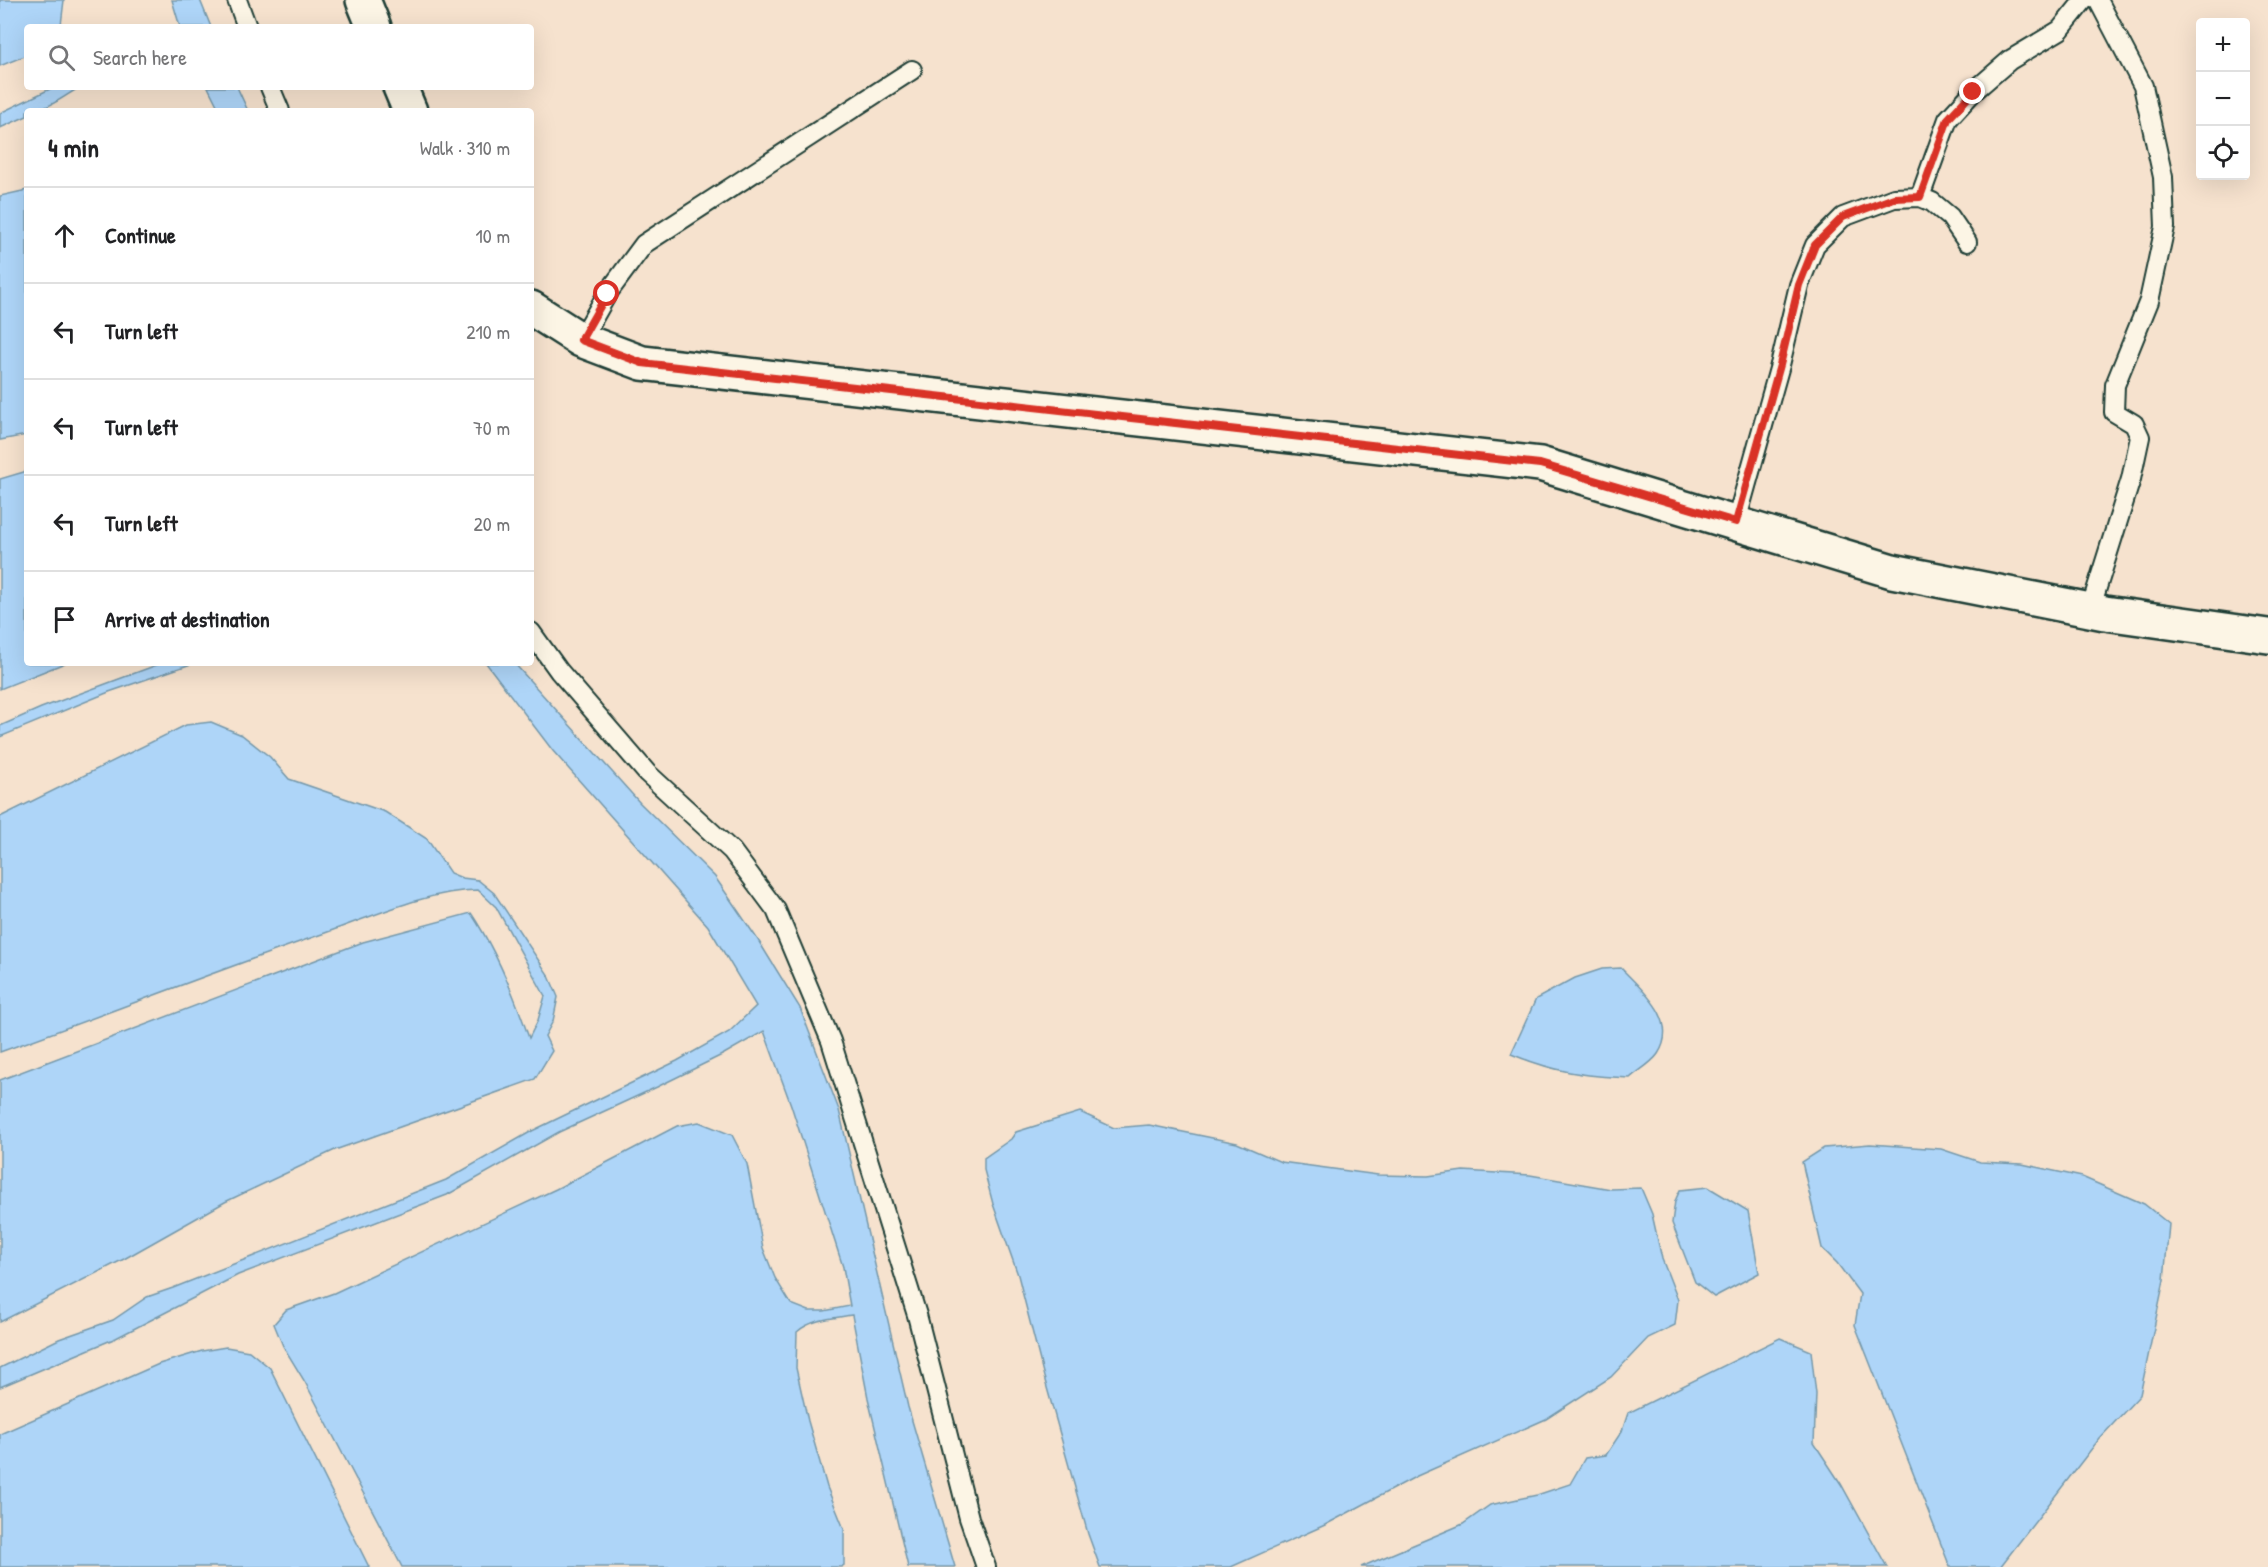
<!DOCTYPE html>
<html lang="en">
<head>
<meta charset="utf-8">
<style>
	:root { --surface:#fff; --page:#f6f6f6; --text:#202124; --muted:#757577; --line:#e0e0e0 }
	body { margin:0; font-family:"Patrick Hand",sans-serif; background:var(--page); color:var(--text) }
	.controls { position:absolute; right:18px; top:18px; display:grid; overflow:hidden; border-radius:6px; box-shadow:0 6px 24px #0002 }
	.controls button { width:54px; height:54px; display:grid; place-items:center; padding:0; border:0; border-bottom:2px solid var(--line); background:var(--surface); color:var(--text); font:30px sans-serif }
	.stop { position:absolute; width:18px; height:18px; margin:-14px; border:4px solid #d93025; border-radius:50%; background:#fff }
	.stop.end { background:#d93025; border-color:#fff; box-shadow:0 2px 6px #0008 }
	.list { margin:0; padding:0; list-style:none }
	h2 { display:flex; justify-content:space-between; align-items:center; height:78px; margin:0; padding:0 24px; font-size:26px }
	h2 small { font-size:20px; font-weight:400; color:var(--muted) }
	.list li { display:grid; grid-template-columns:39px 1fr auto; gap:18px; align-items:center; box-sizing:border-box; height:96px; padding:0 24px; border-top:2px solid var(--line) }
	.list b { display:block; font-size:22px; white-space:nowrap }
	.list em { font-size:20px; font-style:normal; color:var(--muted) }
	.icon { flex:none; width:33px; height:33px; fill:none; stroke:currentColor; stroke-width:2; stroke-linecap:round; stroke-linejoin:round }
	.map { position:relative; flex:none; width:2268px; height:1567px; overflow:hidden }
	.search { position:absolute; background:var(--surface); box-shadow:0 6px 24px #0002; left:24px; top:24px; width:510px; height:66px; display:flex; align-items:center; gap:15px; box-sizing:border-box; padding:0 21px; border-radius:6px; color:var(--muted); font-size:22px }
	.panel { position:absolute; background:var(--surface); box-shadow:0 6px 24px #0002; left:24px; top:108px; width:510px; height:558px; border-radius:6px }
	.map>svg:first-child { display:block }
	.water { fill:#aed5f8; stroke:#7598aa; stroke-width:1.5 }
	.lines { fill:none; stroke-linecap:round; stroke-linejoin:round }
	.service-casing { stroke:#1f3d34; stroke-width:22 }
	.minor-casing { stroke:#1f3d34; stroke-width:38 }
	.service { stroke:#fcf5e5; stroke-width:18 }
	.minor { stroke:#fcf5e5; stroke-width:33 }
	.route { stroke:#d93025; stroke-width:8 }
</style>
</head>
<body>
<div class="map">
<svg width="2268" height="1567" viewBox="0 0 2268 1567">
	<rect width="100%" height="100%" fill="#f6e2ce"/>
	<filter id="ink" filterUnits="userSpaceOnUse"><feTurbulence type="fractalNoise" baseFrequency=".0167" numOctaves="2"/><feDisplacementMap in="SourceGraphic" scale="12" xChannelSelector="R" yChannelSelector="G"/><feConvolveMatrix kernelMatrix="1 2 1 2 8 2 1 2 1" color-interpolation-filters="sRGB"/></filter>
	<g filter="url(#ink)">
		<g class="water">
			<path d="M 0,0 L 64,0 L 61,25 L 59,27 L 27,27 L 27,55 L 0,66 Z"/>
			<path d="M 172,0 L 200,0 L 211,27 L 180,27 Z"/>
			<path d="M 54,87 L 80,87 C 63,97 47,111 27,111 L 27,116 L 0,128 L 0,113 Z"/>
			<path d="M 208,87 L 237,87 L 248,111 L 220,111 Z"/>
			<path d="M 27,190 L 27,435 L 0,440 L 0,196 Z"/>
			<path d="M 27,471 L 27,663 L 65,663 L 0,689 L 0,479 Z"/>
			<path d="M 162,663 L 194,663 L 109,692 L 0,737 L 0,726 L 41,708 Z"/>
			<path d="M 486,663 L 514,663 L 640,803 L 715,877 L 758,940 L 800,1008 L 839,1110 L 908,1407 L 955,1567 L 908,1567 L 868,1398 L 852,1315 C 834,1318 811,1319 797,1332 L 796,1368 L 808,1421 L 827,1487 L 844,1529 L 844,1565 L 841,1567 L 402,1567 L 305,1382 L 283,1346 L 274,1324 L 286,1310 L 334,1293 L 556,1189 L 677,1126 L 699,1122 L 732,1135 L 747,1164 L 763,1248 L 775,1278 L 791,1304 L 809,1311 L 824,1311 L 850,1306 L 843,1267 L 791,1105 L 764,1031 L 724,1054 L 657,1087 L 559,1132 L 447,1195 L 238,1275 L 116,1338 L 0,1387 L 0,1368 L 59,1339 L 113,1320 L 147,1297 L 173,1288 L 446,1180 L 532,1131 L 677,1061 L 729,1032 L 756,1006 L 708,926 L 553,751 Z"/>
			<path d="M 211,722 L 242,735 L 270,757 L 289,779 L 385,812 L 427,839 L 450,873 L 462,878 L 478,880 L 494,893 L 549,976 L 558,997 L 553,1021 L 545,1036 L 552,1051 L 535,1079 L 335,1150 L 225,1202 L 124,1259 L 0,1322 L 0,1080 L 363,942 L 471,913 C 497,952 514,994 529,1038 L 538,1020 L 545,996 L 496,907 L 478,890 C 426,891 374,916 325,933 C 216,971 109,1013 0,1052 L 0,817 L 186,725 Z"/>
			<path d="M 1621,968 C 1642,990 1680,1020 1658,1054 C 1652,1063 1638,1071 1630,1078 C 1583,1076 1555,1072 1511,1054 L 1536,999 L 1575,978 L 1602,969 Z"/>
			<path d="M 1080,1112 L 1114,1128 L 1149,1125 L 1237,1143 L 1281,1162 L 1378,1175 L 1428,1176 L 1463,1171 L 1530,1175 L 1611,1189 L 1641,1188 L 1652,1214 L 1662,1259 L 1678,1300 L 1675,1325 L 1648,1338 L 1611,1377 L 1546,1419 L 1417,1476 L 1325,1525 L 1231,1567 L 1100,1567 L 1088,1534 L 1044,1377 L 1018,1275 L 993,1204 L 984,1170 L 984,1158 L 1011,1139 L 1016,1132 Z"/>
			<path d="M 1870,1144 L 1941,1149 L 1980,1162 L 2022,1164 L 2082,1177 L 2144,1204 L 2169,1224 L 2164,1280 L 2140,1395 L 2100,1438 L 2000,1567 L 1950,1567 L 1855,1325 L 1860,1294 L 1837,1263 L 1822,1248 L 1802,1162 L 1824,1148 Z"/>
			<path d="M 1708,1187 L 1748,1211 L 1759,1273 L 1714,1297 L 1695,1282 L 1672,1223 L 1675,1201 L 1680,1190 Z"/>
			<path d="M 1780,1338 L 1811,1351 L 1816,1394 L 1814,1443 L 1841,1484 L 1887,1567 L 1361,1567 L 1463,1524 L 1490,1505 L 1537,1495 L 1570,1484 L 1585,1458 L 1606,1455 L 1622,1431 L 1628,1413 Z"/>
			<path d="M 226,1347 L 249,1351 L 270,1368 L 369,1567 L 0,1567 L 0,1434 L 159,1364 L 202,1351 Z"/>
		</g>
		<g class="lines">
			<g class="service-casing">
				<g id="service">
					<path d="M 237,0 L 247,27"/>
					<path d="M 270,87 L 280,111"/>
					<path d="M 1920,197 L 1948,119 L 1973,92 L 2010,60 L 2060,30 L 2084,0"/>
					<path d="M 581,340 L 607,294 L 644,244 L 912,70"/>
					<path d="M 1736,522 L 1780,365 L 1799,285 L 1815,245 L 1843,217 L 1894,198 L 1920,197 L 1932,202 L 1950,217 L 1967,242"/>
					<path d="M 2090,610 L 2131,479 L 2140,437 L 2134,424 L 2114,412 L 2115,385 L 2149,301 L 2165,227 L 2163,177 L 2143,86 L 2098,0"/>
					<path d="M 531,632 L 559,671 L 647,773 L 732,851 L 776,910 L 831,1041 L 917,1315 L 969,1518 L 986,1567"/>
				</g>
			</g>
			<g class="minor-casing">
				<g id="minor">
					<path d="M 363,0 L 374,27"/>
					<path d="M 400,87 L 410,111"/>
					<path d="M 531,308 L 581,340 L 642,363 L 1540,464 L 1892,571 L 2105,613 L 2268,636"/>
				</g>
			</g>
			<use href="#service" class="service"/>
			<use href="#minor" class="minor"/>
		</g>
	</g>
	<g class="lines" filter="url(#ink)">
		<path class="route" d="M 607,294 L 581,340 L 642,363 L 1540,464 L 1736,522 L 1780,365 L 1799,285 L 1815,245 L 1843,217 L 1894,198 L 1920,197 L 1948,119 L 1973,92"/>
	</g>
</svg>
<div class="controls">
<button>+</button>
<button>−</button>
<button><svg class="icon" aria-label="locate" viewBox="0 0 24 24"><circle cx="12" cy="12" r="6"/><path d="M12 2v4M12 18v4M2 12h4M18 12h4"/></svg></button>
</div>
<div class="stop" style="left:607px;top:294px"></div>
<div class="stop end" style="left:1973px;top:92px"></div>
<div class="search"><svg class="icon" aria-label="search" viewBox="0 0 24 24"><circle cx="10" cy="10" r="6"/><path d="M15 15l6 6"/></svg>Search here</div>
<section class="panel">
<h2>4 min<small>Walk · 310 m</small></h2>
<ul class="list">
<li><svg class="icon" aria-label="ahead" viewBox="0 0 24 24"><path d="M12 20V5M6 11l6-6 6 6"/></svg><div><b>Continue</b></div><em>10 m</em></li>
<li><svg class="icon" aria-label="left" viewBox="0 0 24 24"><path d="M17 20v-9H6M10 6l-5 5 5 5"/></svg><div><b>Turn left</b></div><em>210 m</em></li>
<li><svg class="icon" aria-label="left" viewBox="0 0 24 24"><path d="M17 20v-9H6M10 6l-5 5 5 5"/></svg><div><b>Turn left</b></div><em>70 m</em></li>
<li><svg class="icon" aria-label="left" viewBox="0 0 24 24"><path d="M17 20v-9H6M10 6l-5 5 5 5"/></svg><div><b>Turn left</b></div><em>20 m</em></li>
<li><svg class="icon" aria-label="arrive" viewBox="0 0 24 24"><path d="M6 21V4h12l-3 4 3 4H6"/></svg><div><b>Arrive at destination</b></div></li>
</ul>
</section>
</div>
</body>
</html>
